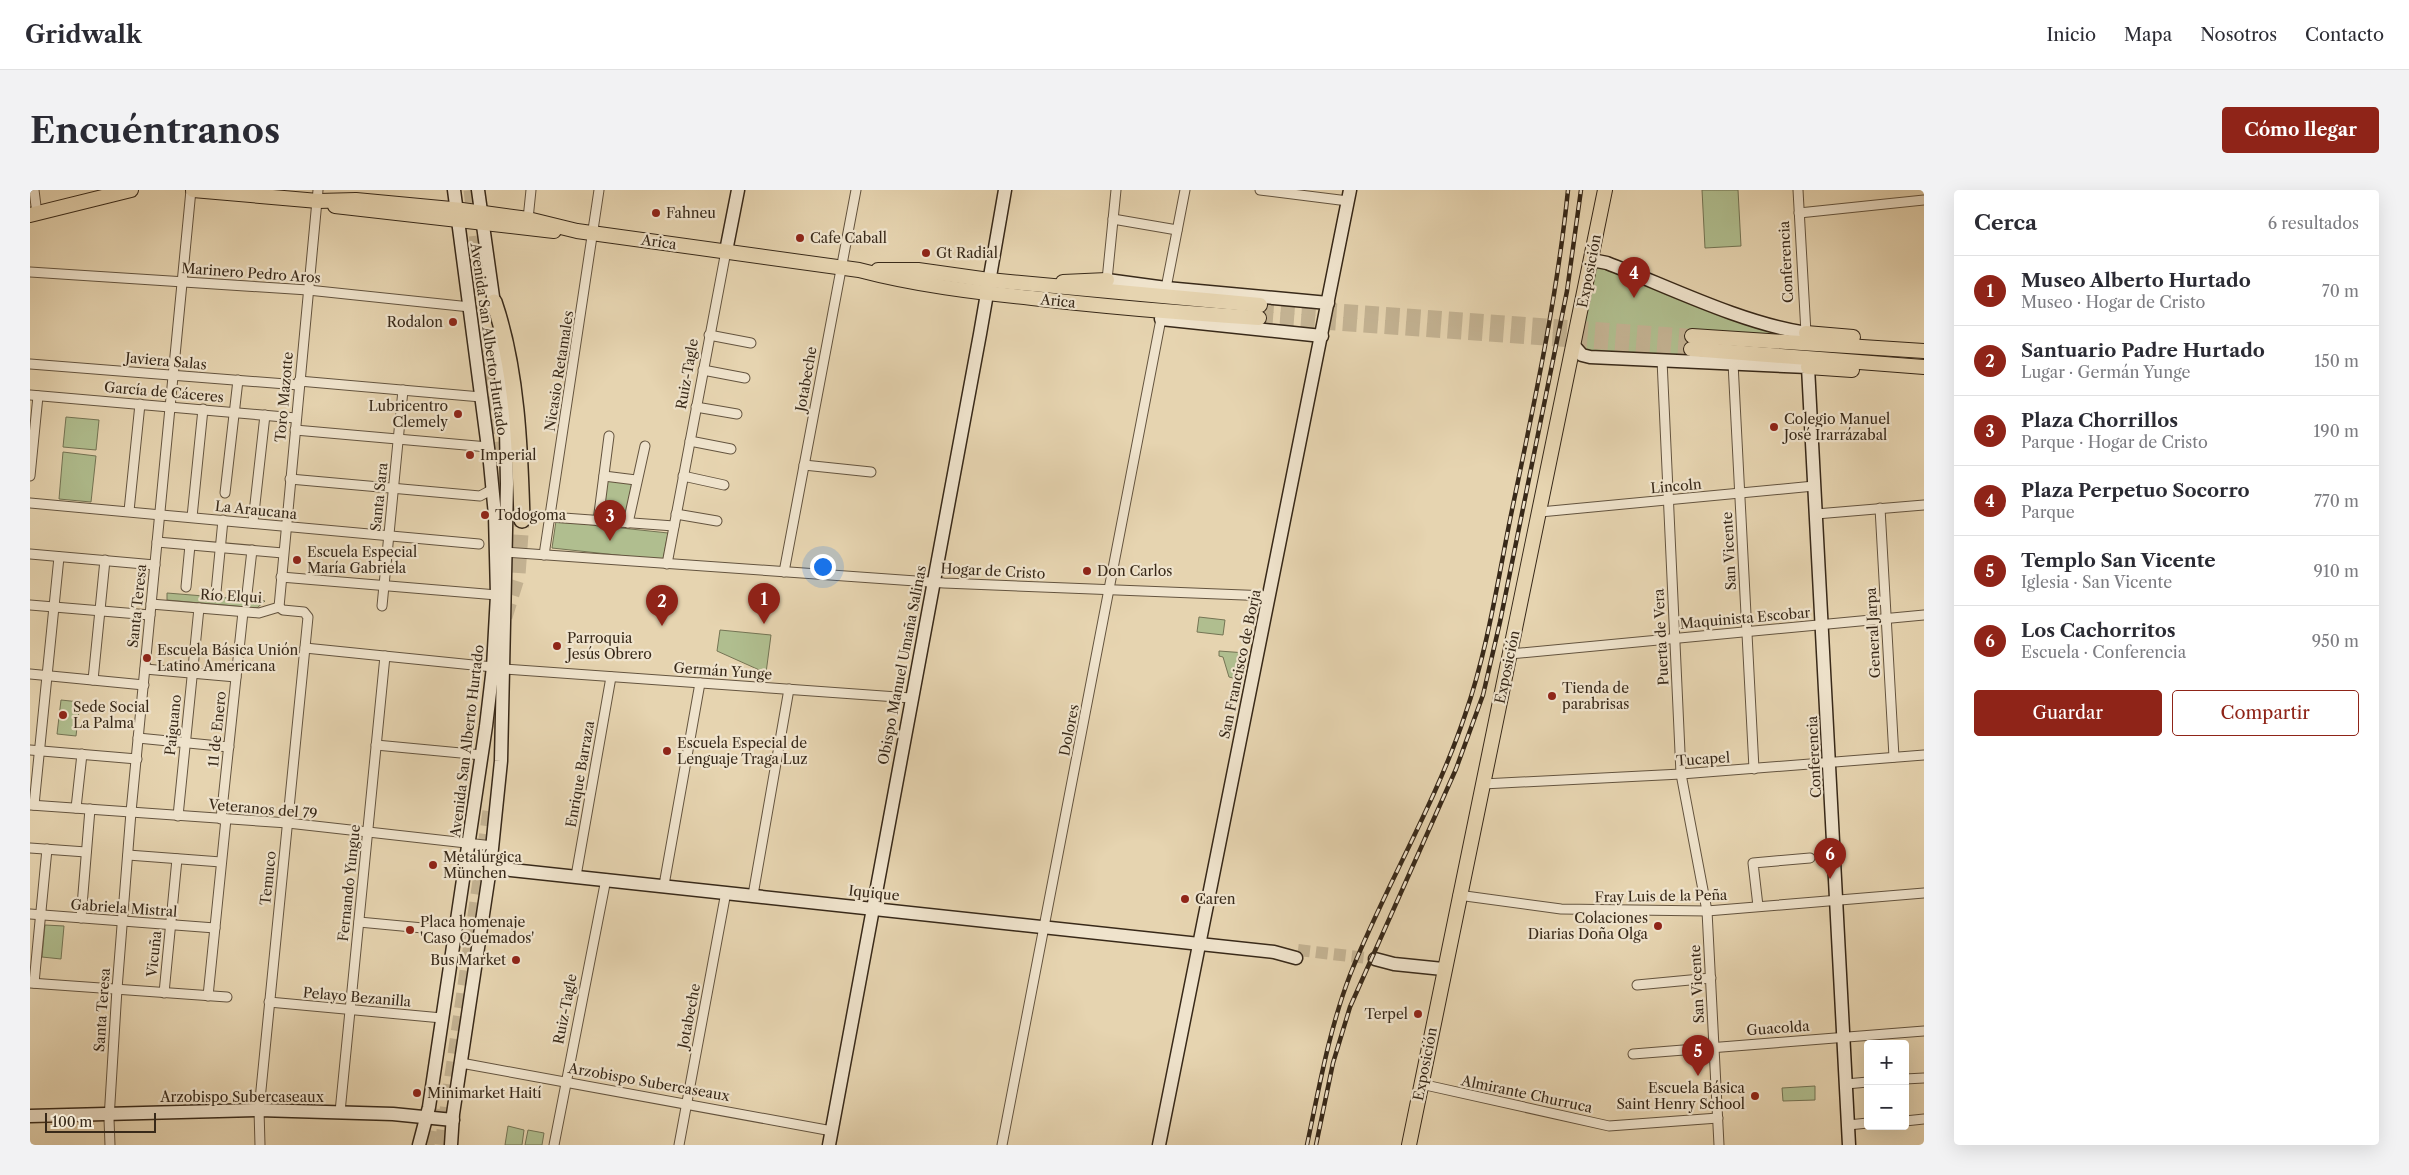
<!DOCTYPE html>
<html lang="es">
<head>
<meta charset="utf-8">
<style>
	:root { --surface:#fff; --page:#f2f2f3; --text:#2b2b33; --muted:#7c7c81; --line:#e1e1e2; --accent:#8f2418 }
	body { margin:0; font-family:"Libre Caslon Text",serif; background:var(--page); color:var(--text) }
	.controls { position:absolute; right:15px; bottom:15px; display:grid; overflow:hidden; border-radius:5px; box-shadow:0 5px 20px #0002 }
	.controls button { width:45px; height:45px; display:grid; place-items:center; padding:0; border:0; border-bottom:1px solid var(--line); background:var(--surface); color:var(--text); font:25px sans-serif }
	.scale { position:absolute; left:15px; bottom:12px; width:111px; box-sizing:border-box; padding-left:5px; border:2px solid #382919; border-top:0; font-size:14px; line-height:18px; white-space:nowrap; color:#382919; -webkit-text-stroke:4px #efe3cc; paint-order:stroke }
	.you { position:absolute; left:792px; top:376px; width:18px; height:18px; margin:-12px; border:4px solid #fff; border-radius:50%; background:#1a73e8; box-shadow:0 0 0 8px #1a73e833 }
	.badge { display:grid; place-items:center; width:32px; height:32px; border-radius:50%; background:var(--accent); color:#fff; font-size:16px; font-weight:700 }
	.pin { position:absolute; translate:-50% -41px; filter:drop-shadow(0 1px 2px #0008) }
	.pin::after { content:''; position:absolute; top:26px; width:18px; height:15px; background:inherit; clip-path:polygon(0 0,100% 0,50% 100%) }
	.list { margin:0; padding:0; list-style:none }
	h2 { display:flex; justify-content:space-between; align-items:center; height:65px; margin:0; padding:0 20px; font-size:21px }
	h2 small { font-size:16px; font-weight:400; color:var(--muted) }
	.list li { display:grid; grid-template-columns:32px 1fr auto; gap:15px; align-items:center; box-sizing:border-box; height:70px; padding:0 20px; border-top:1px solid var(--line) }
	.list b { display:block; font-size:19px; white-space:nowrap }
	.list p { margin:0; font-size:16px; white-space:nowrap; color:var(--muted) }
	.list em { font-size:16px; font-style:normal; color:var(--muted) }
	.actions { display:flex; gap:10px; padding:15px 20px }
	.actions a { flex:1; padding:11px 0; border:1px solid var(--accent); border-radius:5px; text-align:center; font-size:18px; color:var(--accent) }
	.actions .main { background:var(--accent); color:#fff }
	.map { position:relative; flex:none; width:1894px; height:955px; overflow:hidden; border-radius:5px }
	header { display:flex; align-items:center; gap:30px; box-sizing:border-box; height:70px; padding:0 25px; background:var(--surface); border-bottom:1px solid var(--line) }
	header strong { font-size:24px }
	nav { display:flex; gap:28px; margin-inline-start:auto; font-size:18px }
	.intro { display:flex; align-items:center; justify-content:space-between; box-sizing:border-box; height:120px; padding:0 30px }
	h1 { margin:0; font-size:35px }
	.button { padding:12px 22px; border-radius:5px; background:var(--accent); color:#fff; font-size:18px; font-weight:700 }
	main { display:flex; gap:30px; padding:0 30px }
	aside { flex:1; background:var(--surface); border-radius:5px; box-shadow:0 5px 20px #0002 }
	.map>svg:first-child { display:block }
	.green { fill:#b0be8f; stroke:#747454 }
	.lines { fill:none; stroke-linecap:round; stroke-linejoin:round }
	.secondary-tunnel { stroke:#c3b292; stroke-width:12; stroke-dasharray:12 6; stroke-linecap:butt }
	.primary-tunnel { stroke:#c3b292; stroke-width:14; stroke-dasharray:14 7; stroke-linecap:butt }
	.highway-tunnel { stroke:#c3b292; stroke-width:15; stroke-dasharray:15 8; stroke-linecap:butt }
	.street-casing { stroke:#64543f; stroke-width:11 }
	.secondary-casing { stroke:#382919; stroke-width:15 }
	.primary-casing { stroke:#382919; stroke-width:16 }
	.highway-casing { stroke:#382919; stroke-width:18 }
	.street { stroke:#efe3cc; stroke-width:9 }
	.secondary { stroke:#efe3cc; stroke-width:12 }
	.primary { stroke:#e6d4b0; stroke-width:14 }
	.highway { stroke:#e6d4b0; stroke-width:15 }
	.rail-casing { stroke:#382919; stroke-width:4.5 }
	.rail { stroke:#efe3cc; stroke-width:2.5; stroke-dasharray:8; stroke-linecap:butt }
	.poi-dot { fill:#8f2418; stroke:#efe3cc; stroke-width:2 }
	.labels { text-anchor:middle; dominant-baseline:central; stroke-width:4.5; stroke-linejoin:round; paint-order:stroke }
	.poi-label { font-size:14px; fill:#382919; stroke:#efe3cc; text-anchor:start }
	.street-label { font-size:14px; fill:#382919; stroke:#efe3cc }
</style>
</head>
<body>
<header>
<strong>Gridwalk</strong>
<nav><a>Inicio</a><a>Mapa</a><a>Nosotros</a><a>Contacto</a></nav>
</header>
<div class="intro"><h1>Encuéntranos</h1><a class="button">Cómo llegar</a></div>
<main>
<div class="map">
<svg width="1894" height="955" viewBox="0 0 1894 955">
	<rect width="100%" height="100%" fill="#e6d4b0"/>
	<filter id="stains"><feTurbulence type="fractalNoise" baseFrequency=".004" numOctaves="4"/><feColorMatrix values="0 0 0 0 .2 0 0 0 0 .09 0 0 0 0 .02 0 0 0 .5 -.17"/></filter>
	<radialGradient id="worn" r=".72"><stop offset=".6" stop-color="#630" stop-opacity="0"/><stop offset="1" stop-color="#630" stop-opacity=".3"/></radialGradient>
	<g class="green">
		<path d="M 1672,0 L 1708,0 L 1711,56 L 1675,58 Z"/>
		<path d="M 1571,77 L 1760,145 L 1764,148 L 1657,143 L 1656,168 L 1557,165 L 1548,151 L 1566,78 Z"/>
		<path d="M 36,227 L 69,230 L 66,260 L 33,257 Z"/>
		<path d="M 33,262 L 66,266 L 61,312 L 29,309 Z"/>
		<path d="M 577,289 L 602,292 L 596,327 L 573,325 Z"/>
		<path d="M 526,331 L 638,343 L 633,370 L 522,358 Z"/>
		<path d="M 137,403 L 235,411 L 227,418 L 137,410 Z"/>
		<path d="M 1169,427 L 1195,430 L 1193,445 L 1167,442 Z"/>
		<path d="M 690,440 L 741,445 L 736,483 L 687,461 Z"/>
		<path d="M 1189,461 L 1216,463 L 1211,490 L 1199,487 L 1193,467 L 1189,466 Z"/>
		<path d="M 31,510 L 50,512 L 46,546 L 27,544 Z"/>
		<path d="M 15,735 L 34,736 L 31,769 L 12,767 Z"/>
		<path d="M 1785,896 L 1785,910 L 1753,911 L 1752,898 Z"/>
		<path d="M 478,936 L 494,940 L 492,955 L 475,955 Z"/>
		<path d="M 498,940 L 514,943 L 512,955 L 495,955 Z"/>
	</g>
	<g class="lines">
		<path class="secondary-tunnel" d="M 1268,760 L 1345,769"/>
		<g class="primary-tunnel">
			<path d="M 1230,115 L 1662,146"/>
			<path d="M 1229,128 L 1661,159"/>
		</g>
		<g class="highway-tunnel">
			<path d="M 441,0 L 472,267"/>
			<path d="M 475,427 L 488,385 L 492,330"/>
			<path d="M 397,955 L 403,918"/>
			<path d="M 412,955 L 461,614"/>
		</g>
		<g class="street-casing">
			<g id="street">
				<path d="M 4,0 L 6,16"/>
				<path d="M 1230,0 L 1318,11"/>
				<path d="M 1768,0 L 1776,143"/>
				<path d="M 1769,23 L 1894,10"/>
				<path d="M 498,29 L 501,0"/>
				<path d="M 1083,29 L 1147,40"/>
				<path d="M 0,82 L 278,100 L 440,117"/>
				<path d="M 1077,90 L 1086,0"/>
				<path d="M 1136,98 L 1155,0"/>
				<path d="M 679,145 L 721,153"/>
				<path d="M 1632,170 L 1651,584 L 1677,721 L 1689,955"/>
				<path d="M 1703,173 L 1724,579"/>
				<path d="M 0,174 L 269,195"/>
				<path d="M 673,180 L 715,188"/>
				<path d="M 269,191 L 451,207"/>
				<path d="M 0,205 L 266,228"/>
				<path d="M 666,217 L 707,224"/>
				<path d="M 265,240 L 458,257"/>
				<path d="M 660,251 L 701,259"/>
				<path d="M 774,275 L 841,282"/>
				<path d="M 0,286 L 8,206"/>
				<path d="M 574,286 L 606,290"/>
				<path d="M 653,286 L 694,295"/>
				<path d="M 260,289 L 450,306 L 463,299"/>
				<path d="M 195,303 L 208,190"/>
				<path d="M 0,313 L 449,354"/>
				<path d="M 1850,318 L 1864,567"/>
				<path d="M 99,321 L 110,214"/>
				<path d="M 1510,322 L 1784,296"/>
				<path d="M 646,324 L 687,331"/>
				<path d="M 1786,324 L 1894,315"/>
				<path d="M 162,327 L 173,219"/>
				<path d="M 520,327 L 644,336"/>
				<path d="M 568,331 L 579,246"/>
				<path d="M 223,332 L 235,225"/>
				<path d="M 598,333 L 615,256"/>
				<path d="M 127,352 L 253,363"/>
				<path d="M 476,362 L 914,393 L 1239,406"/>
				<path d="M 0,364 L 125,375"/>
				<path d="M 514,365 L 569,0"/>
				<path d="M 637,374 L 696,61"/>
				<path d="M 754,382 L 826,0"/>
				<path d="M 251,387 L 467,405"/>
				<path d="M 156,397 L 160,355"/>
				<path d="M 186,402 L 193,330"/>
				<path d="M 217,404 L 222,360"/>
				<path d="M 121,414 L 229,423 L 249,417 L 253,420 L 274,422 L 278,427 L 229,920 L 230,955"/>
				<path d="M 0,415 L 120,425"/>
				<path d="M 352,416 L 373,200"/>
				<path d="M 249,417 L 288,0"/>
				<path d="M 275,458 L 463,477"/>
				<path d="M 1480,464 L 1894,425"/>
				<path d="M 115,479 L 206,487"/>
				<path d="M 474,479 L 881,508"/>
				<path d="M 0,484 L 114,495"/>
				<path d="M 63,490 L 75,370"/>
				<path d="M 108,548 L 199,557"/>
				<path d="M 346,555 L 452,565"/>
				<path d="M 0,560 L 107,569"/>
				<path d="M 1453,594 L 1651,584 L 1894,565"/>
				<path d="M 0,615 L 258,633 L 463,656"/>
				<path d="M 4,615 L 29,367"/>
				<path d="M 46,618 L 52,564"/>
				<path d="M 148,626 L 169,418"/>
				<path d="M 191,629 L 213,422"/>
				<path d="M 0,658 L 56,662"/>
				<path d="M 98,665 L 191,672"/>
				<path d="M 546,686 L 581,487"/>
				<path d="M 634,695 L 670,493"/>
				<path d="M 723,705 L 759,499"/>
				<path d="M 1428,705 L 1531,719 L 1677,721 L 1894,703"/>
				<path d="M 1728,716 L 1723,673 L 1780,668"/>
				<path d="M 0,724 L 185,738"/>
				<path d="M 51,728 L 60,619"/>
				<path d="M 329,732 L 425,741"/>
				<path d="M 0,793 L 197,807"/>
				<path d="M 4,793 L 17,659"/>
				<path d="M 1607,795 L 1681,788"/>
				<path d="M 134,803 L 147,669"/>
				<path d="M 178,806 L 196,629"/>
				<path d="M 239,812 L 412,828"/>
				<path d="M 1603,864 L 1894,841"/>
				<path d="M 431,873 L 802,941"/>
				<path d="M 1875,889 L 1894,888"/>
				<path d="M 1391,894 L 1579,936 L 1688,928"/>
				<path d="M 1816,894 L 1838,892"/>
				<path d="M 310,922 L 355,466"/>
				<path d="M 1875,931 L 1894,929"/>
				<path d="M 1818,935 L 1838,933"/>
				<path d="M 80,955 L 79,929 L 87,799 L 101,622 L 161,0"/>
				<path d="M 524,955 L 576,689"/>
				<path d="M 649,955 L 696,702"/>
				<path d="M 972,955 L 1131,129"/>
			</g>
		</g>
		<g class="secondary-casing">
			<g id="secondary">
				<path d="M 448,0 L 465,121"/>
				<path d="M 696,61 L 708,0"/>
				<path d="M 1560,73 L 1567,71 L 1577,73 C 1639,97 1711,133 1776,143"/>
				<path d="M 1077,90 L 1136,98 L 1298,113"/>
				<path d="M 1131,129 L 1292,146"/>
				<path d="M 1545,157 L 1552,165 L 1560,167 L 1778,177 L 1819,955"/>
				<path d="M 435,675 L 1244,762 L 1266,768"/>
				<path d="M 1345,769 L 1364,774 L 1413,779"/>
				<path d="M 0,926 L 229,920 L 363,924 L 423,930"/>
				<path d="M 389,955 L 399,917 L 456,536 L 463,477 L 467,405 L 465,325 L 460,273 L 424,0"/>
				<path d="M 421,955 L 423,924 L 460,678 L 471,571 L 477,294 L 476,238 L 467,144"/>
				<path d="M 799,955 L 950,144 L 975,0"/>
				<path d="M 1129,955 L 1320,0"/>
			</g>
		</g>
		<g class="primary-casing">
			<g id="primary">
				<path d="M 163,0 L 288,11 L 326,10 L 432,20 L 498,29 L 547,41 L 829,80 C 886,95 944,102 1002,108 C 1077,117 1153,123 1229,128"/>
				<path d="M 305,16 L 524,41"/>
				<path d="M 0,25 L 101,0"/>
				<path d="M 848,80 L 888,80 L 959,90 L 1230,115"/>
				<path d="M 1033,92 L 1077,90"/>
				<path d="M 1776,143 L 1823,147"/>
				<path d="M 1662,146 L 1894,161"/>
				<path d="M 1661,159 L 1894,177"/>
				<path d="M 1778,177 L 1822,180"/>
				<path d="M 1379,955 C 1443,636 1511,319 1575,0"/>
			</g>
		</g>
		<g class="highway-casing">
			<path id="highway" d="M 464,112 C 487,179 490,259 492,330"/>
		</g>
		<use href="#street" class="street"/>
		<use href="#secondary" class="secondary"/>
		<use href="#primary" class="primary"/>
		<use href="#highway" class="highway"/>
		<g class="rail-casing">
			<g id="rail">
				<path d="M 1277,955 C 1289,898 1299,840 1320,785 C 1355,697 1405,615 1435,525 C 1458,459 1468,388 1482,320 C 1504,214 1527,108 1538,0"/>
				<path d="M 1286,955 L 1303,873 L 1320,817 L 1426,579 L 1453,505 L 1470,432 L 1537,101 L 1551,0"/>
			</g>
		</g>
		<use href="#rail" class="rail"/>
	</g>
	<g class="poi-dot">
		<circle cx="626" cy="23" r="5"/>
		<circle cx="770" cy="48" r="5"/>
		<circle cx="896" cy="63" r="5"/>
		<circle cx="423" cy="132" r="5"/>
		<circle cx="428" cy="224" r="5"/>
		<circle cx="1744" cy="237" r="5"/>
		<circle cx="440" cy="265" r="5"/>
		<circle cx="455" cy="325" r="5"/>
		<circle cx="267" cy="370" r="5"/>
		<circle cx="1057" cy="381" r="5"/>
		<circle cx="527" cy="456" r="5"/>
		<circle cx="117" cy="468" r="5"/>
		<circle cx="1522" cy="506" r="5"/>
		<circle cx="33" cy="525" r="5"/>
		<circle cx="637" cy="561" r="5"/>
		<circle cx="403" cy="675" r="5"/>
		<circle cx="1155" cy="709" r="5"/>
		<circle cx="1628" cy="736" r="5"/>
		<circle cx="380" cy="740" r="5"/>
		<circle cx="486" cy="770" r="5"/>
		<circle cx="1388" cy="824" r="5"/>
		<circle cx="387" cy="903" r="5"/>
		<circle cx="1725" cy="906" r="5"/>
	</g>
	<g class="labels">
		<g class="poi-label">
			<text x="636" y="23">Fahneu</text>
			<text x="780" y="48">Cafe Caball</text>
			<text x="906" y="63">Gt Radial</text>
			<text x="413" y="132" text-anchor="end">Rodalon</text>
			<text x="418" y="216" text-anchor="end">Lubricentro<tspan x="418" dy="16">Clemely</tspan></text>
			<text x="1754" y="229">Colegio Manuel<tspan x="1754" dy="16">José Irarrázabal</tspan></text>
			<text x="450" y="265">Imperial</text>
			<text x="465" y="325">Todogoma</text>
			<text x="277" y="362">Escuela Especial<tspan x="277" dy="16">María Gabriela</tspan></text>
			<text x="1067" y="381">Don Carlos</text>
			<text x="537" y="448">Parroquia<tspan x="537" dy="16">Jesús Obrero</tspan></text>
			<text x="127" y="460">Escuela Básica Unión<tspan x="127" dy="16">Latino Americana</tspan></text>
			<text x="1532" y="498">Tienda de<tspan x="1532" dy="16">parabrisas</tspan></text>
			<text x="43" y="517">Sede Social<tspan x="43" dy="16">La Palma</tspan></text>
			<text x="647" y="553">Escuela Especial de<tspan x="647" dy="16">Lenguaje Traga Luz</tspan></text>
			<text x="413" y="667">Metalúrgica<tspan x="413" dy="16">München</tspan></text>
			<text x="1165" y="709">Caren</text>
			<text x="1618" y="728" text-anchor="end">Colaciones<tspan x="1618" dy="16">Diarias Doña Olga</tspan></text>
			<text x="390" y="732">Placa homenaje<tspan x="390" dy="16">'Caso Quemados'</tspan></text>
			<text x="476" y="770" text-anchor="end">Bus Market</text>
			<text x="1378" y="824" text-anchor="end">Terpel</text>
			<text x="1715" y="898" text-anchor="end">Escuela Básica<tspan x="1715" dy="16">Saint Henry School</tspan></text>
			<text x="397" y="903">Minimarket Haití</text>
		</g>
		<g class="street-label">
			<text transform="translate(629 52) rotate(8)">Arica</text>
			<text transform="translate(1756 72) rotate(-93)">Conferencia</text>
			<text transform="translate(1559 81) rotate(-79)">Exposición</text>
			<text transform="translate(221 83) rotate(4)">Marinero Pedro Aros</text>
			<text transform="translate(1028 111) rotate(6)">Arica</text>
			<text transform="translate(459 149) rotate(82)">Avenida San Alberto Hurtado</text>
			<text transform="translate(136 171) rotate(5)">Javiera Salas</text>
			<text transform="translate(529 181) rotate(-81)">Nicasio Retamales</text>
			<text transform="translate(657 184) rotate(-80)">Ruiz-Tagle</text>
			<text transform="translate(776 189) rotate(-80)">Jotabeche</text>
			<text transform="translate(134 202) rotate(5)">García de Cáceres</text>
			<text transform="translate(254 207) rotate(-85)">Toro Mazotte</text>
			<text transform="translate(1646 296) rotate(-5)">Lincoln</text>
			<text transform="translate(349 307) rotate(-84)">Santa Sara</text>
			<text transform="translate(226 320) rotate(6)">La Araucana</text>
			<text transform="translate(1699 361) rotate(-93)">San Vicente</text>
			<text transform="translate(963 381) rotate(3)">Hogar de Cristo</text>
			<text transform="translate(201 406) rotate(3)">Río Elqui</text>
			<text transform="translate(107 416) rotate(-84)">Santa Teresa</text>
			<text transform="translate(1715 428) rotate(-5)">Maquinista Escobar</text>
			<text transform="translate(1843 443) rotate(-93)">General Jarpa</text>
			<text transform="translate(1631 447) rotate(-93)">Puerta de Vera</text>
			<text transform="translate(1210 474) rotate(-78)">San Francisco de Borja</text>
			<text transform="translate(872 475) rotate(-79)">Obispo Manuel Umaña Salinas</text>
			<text transform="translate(1477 477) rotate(-78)">Exposición</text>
			<text transform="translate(693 481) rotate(4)">Germán Yunge</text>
			<text transform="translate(143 535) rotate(-84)">Paiguano</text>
			<text transform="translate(187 539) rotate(-84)">11 de Enero</text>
			<text transform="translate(1039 540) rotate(-79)">Dolores</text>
			<text transform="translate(437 551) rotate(-83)">Avenida San Alberto Hurtado</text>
			<text transform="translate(1784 567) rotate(-93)">Conferencia</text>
			<text transform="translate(1673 569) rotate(-4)">Tucapel</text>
			<text transform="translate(550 584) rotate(-80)">Enrique Barraza</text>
			<text transform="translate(233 619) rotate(5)">Veteranos del 79</text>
			<text transform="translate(238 688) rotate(-84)">Temuco</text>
			<text transform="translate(319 693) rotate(-84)">Fernando Yungue</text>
			<text transform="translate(844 703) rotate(6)">Iquique</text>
			<text transform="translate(1631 706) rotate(-1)">Fray Luis de la Peña</text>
			<text transform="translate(94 718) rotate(4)">Gabriela Mistral</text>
			<text transform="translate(124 764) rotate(-84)">Vicuña</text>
			<text transform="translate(1667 794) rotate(-93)">San Vicente</text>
			<text transform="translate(327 807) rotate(5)">Pelayo Bezanilla</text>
			<text transform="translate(535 819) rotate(-79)">Ruiz-Tagle</text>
			<text transform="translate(72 820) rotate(-86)">Santa Teresa</text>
			<text transform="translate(659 826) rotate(-79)">Jotabeche</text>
			<text transform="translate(1748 838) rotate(-4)">Guacolda</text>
			<text transform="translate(1395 874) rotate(-79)">Exposición</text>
			<text transform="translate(619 892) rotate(10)">Arzobispo Subercaseaux</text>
			<text transform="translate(1497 904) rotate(12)">Almirante Churruca</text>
			<text x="212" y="907">Arzobispo Subercaseaux</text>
		</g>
	</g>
	<rect width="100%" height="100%" filter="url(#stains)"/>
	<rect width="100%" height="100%" fill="url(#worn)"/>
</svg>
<div class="controls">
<button>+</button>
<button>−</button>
</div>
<div class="scale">100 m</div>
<div class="you"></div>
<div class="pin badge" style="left:734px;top:434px">1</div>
<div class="pin badge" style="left:632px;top:436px">2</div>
<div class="pin badge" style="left:580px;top:351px">3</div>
<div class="pin badge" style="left:1604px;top:108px">4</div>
<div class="pin badge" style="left:1668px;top:886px">5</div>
<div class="pin badge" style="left:1800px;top:689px">6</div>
</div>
<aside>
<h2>Cerca<small>6 resultados</small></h2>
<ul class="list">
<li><span class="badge">1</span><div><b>Museo Alberto Hurtado</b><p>Museo · Hogar de Cristo</p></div><em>70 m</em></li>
<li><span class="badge">2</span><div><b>Santuario Padre Hurtado</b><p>Lugar · Germán Yunge</p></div><em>150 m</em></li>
<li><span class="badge">3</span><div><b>Plaza Chorrillos</b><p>Parque · Hogar de Cristo</p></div><em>190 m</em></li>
<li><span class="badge">4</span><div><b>Plaza Perpetuo Socorro</b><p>Parque</p></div><em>770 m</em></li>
<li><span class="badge">5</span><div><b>Templo San Vicente</b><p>Iglesia · San Vicente</p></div><em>910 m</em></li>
<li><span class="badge">6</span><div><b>Los Cachorritos</b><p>Escuela · Conferencia</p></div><em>950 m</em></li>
</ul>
<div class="actions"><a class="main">Guardar</a><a>Compartir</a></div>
</aside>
</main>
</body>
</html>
